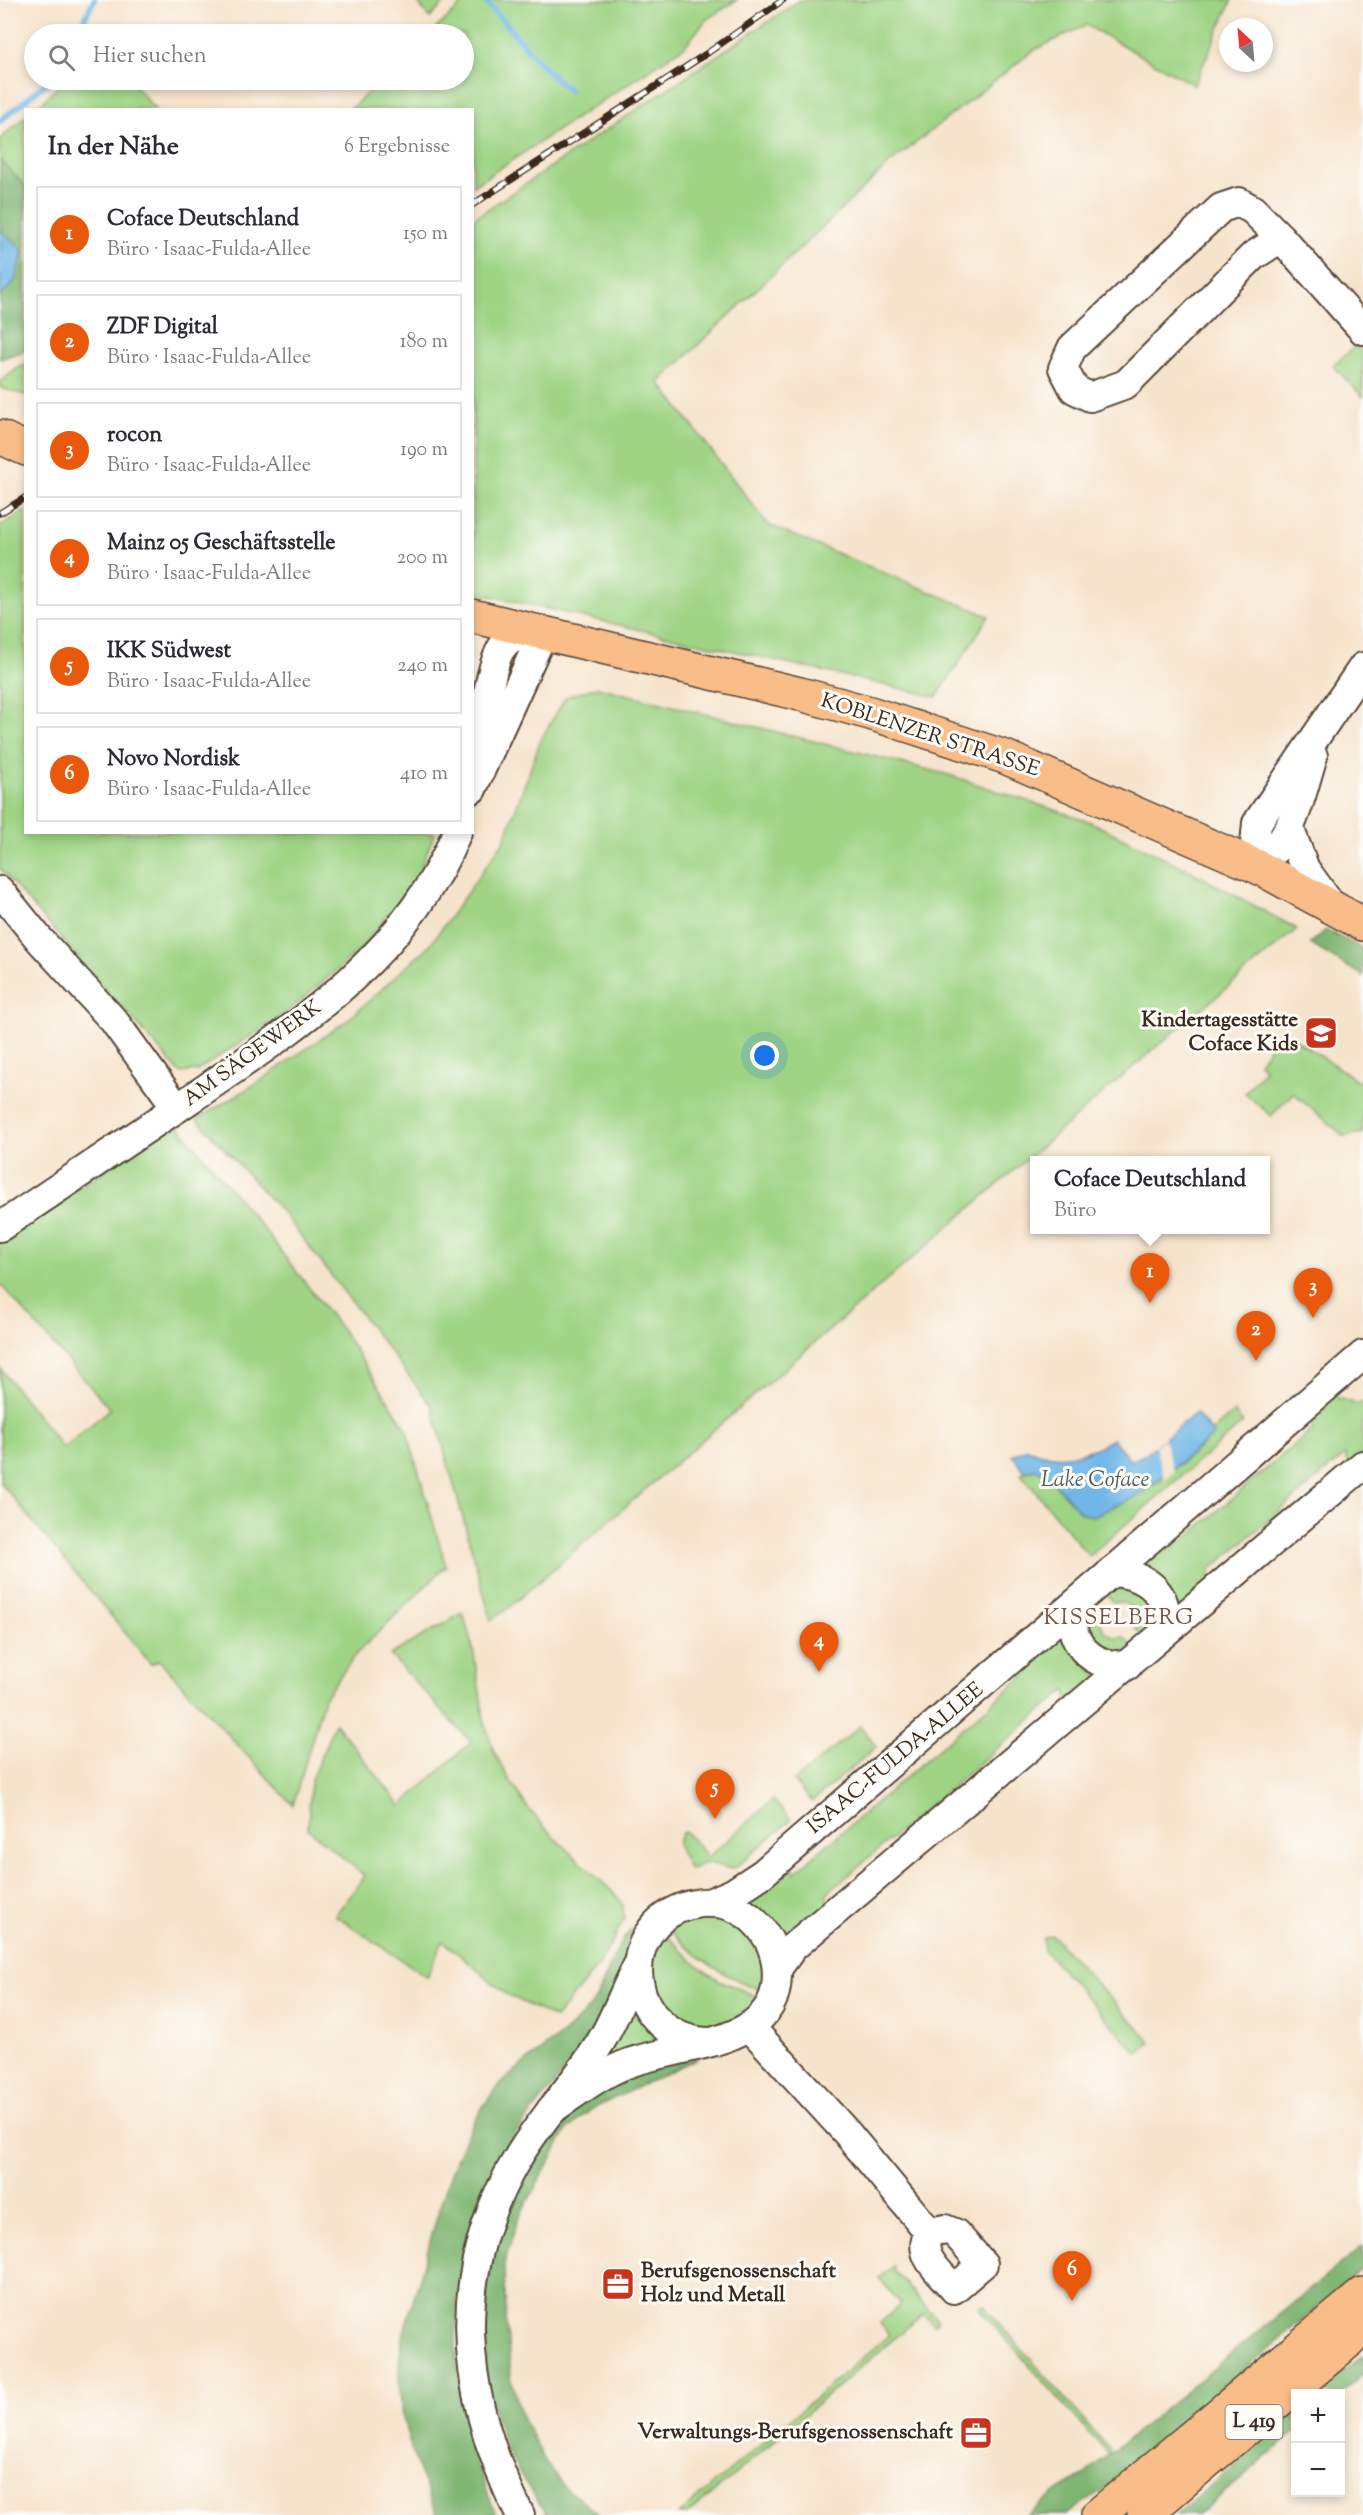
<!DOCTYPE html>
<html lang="de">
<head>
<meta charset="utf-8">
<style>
	:root { --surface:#fff; --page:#f2f2f3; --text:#2b2b33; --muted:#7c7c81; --line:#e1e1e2; --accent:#ea580c }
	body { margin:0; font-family:"Sorts Mill Goudy",serif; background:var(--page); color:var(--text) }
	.controls { position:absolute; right:18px; bottom:18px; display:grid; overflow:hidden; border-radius:0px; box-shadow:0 3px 9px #0003 }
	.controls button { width:54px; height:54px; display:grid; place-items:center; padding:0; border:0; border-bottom:2px solid var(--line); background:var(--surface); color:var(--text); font:30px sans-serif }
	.compass { position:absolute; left:1219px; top:18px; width:54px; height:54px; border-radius:50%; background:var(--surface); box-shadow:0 3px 9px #0003; rotate:334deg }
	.you { position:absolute; left:765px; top:1056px; width:21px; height:21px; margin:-15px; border:4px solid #fff; border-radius:50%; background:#1a73e8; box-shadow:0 0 0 9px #1a73e833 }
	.badge { display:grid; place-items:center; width:39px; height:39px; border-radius:50%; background:var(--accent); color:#fff; font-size:20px; font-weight:700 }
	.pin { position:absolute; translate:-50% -50px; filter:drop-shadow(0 2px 3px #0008) }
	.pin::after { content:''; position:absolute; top:32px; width:21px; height:18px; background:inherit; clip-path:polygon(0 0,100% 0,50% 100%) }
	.popup { position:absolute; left:1030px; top:1156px; width:240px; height:78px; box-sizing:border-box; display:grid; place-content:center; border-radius:0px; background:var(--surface); filter:drop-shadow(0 2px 4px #0005); font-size:20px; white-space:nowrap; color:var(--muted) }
	.popup b { font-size:22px; color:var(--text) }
	.popup::after { content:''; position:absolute; left:50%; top:100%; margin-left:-12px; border:12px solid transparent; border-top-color:var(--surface) }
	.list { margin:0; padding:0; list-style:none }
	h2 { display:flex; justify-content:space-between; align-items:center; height:78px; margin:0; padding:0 24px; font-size:26px }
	h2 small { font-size:20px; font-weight:400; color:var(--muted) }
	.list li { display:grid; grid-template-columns:39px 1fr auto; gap:18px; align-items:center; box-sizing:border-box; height:96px; margin:0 12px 12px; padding:0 12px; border:2px solid var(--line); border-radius:0px }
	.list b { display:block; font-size:22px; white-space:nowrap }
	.list p { margin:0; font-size:20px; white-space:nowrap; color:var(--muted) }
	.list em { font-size:20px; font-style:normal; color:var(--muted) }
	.icon { flex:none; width:33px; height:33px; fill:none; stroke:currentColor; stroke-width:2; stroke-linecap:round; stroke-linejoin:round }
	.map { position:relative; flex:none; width:1363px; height:2515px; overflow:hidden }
	.search { position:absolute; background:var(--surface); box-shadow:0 3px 9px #0003; left:24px; top:24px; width:450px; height:66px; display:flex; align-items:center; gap:15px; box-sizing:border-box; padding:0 21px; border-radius:33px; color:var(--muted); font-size:22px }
	.panel { position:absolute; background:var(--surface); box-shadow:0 3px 9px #0003; left:24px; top:108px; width:450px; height:726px; border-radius:0px }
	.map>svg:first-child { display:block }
	.green { fill:#9fd485; stroke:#6d7f52; stroke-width:1.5 }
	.forest { fill:#7fb672; stroke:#5d7048; stroke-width:1.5 }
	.water { fill:#70b7e8; stroke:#567083; stroke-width:1.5 }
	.pier { fill:#f6e3cb }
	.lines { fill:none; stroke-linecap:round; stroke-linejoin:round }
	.stream { stroke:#70b7e8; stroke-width:6 }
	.minor-casing { stroke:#574638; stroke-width:32 }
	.major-casing { stroke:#574638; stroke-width:36 }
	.highway-casing { stroke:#574638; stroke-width:36 }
	.minor { stroke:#fff; stroke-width:28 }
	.major { stroke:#f8bd88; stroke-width:33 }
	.highway { stroke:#f8bd88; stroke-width:33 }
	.rail-casing { stroke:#3b2a1e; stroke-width:7 }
	.rail { stroke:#fdfcf7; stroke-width:4.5; stroke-dasharray:14; stroke-linecap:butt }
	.labels { text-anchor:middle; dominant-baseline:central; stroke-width:6; stroke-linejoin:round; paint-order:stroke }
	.shield { fill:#fdfcf7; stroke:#75695f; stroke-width:1.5 }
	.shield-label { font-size:20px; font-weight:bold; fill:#3b2a1e }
	.street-label { font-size:21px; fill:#3b2a1e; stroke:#fdfcf7 }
	.poi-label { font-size:21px; font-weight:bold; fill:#3b2a1e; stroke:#fdfcf7; text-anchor:end }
	.water-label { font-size:22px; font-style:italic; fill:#4e5b65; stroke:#fdfcf7 }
	.neighbourhood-label { font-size:22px; letter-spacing:1.5px; fill:#7b5447; stroke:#fdfcf7 }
</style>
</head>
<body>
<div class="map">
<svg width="1363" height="2515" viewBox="0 0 1363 2515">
	<rect width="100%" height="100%" fill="#fdfcf7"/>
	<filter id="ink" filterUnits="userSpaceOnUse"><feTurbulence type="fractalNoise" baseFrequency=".0167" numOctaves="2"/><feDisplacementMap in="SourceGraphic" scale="12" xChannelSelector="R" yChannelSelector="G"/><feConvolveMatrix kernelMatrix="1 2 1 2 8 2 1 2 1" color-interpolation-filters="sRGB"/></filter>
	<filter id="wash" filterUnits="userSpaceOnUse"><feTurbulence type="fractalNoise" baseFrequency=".008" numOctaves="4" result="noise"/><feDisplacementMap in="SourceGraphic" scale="24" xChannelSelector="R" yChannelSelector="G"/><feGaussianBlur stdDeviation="1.35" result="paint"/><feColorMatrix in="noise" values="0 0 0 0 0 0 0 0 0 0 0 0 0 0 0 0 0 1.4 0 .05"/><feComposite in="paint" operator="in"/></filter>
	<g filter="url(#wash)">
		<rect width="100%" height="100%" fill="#f6e3cb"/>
		<g class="green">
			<path d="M 416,0 L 447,0 L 430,18 Z"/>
			<path d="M 467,0 L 737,0 L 707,19 L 684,47 L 473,186 L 472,110 L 350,109 L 382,80 L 464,80 L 464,34 L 430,34 Z"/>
			<path d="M 800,0 L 1232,0 L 1194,85 L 1086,25 L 1034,50 L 889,164 L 659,382 L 768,525 L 989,616 L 937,697 L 473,592 L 473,219 Z"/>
			<path d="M 65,80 L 130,80 L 155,109 L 35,109 Z"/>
			<path d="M 25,117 L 25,187 L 0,160 L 0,139 Z"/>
			<path d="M 1356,345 L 1363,353 L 1363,397 L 1333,366 Z"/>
			<path d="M 25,365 L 25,395 L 0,388 L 0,382 L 18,368 Z"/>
			<path d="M 25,511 L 26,832 L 435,833 L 415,881 L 361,949 L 289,1011 L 197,1071 L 180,1073 L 0,869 L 0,526 Z"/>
			<path d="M 597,687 L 949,775 L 1088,821 L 1185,868 L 1297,929 L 1161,1043 L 506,1610 L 491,1620 L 432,1406 L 283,1213 L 197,1119 L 257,1083 L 349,1019 L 430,945 L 504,841 L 542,737 L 566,697 Z"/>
			<path d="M 1281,1030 L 1363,1084 L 1363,1133 L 1344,1136 L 1293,1093 L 1271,1116 L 1245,1093 L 1265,1069 L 1259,1063 Z"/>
			<path d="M 175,1122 L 262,1227 L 344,1333 L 406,1428 L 446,1566 L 356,1654 L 324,1698 L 293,1805 L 159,1660 L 151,1664 L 0,1482 L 0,1368 L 63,1448 L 110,1409 L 0,1284 L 0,1241 Z"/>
			<path d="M 1332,1396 L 1353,1403 L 1363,1402 L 1363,1455 L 1349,1467 L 1345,1455 L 1211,1569 L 1210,1586 L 1180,1613 L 1136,1560 L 1169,1530 L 1174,1548 L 1313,1429 L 1311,1407 Z"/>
			<path d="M 1234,1412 L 1243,1423 L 1089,1556 L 1021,1474 L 1035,1469 L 1046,1474 L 1071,1502 L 1107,1510 L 1156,1484 L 1214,1435 L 1211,1432 Z"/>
			<path d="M 1113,1588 C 1143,1587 1159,1613 1145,1639 L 1135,1628 C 1141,1612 1128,1600 1112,1602 L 1104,1591 Z"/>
			<path d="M 1092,1600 L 1102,1612 C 1096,1627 1108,1640 1124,1637 L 1134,1649 C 1110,1659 1082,1641 1086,1613 C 1087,1609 1090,1604 1092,1600 Z"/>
			<path d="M 463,1613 L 473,1649 L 485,1724 L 494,1752 L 507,1776 L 527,1807 L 550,1833 L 614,1893 L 623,1905 L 624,1919 L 601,1962 L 555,2018 L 506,1994 L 443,1941 L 427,1977 L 335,1915 L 365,1876 L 308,1829 L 311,1780 L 335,1723 L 401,1806 L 471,1742 L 390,1655 Z"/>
			<path d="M 1060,1634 L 1101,1680 L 1069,1706 L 1066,1690 L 827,1893 L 828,1913 L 781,1949 L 740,1903 L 793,1853 L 794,1873 L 1033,1668 L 1032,1647 Z"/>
			<path d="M 860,1726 L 877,1746 L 812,1802 L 794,1781 Z"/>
			<path d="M 773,1800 L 791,1820 L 736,1867 L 731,1869 L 705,1862 L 690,1870 L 677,1844 L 681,1834 L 685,1831 L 708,1857 Z"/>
			<path d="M 721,1912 L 763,1946 L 764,1992 C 720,1973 702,1963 668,1929 L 667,1925 Z"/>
			<path d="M 662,1931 L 697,1965 L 719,1980 L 763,1999 L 731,2029 L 677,2027 L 646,1983 Z"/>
			<path d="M 1052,1935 L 1151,2042 L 1138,2054 L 1044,1950 L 1043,1938 Z"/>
			<path d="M 630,1995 L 675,2041 L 619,2062 L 599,2056 Z"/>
			<path d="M 893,2266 L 894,2271 L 938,2320 L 934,2325 L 923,2314 L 687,2515 L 678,2515 L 889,2335 L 880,2323 L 901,2304 L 879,2278 Z"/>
			<path d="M 983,2305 L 1112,2452 L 1109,2455 L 979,2309 Z"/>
		</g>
		<g class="forest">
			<path d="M 0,160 L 26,187 L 25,351 L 0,359 L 0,296 L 15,281 L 2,230 L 0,230 Z"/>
			<path d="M 1326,930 L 1363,949 L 1363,976 L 1310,944 Z"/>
			<path d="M 639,1924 L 604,2021 L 516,2133 L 498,2163 L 484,2194 L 457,2301 L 456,2345 L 459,2380 L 476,2461 L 496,2515 L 438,2515 C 417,2470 398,2422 399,2371 C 399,2339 412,2305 421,2274 C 437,2217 454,2144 490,2097 C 517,2061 560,2043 588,2009 C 609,1985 611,1942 639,1924 Z"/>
			<path d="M 698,2058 L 592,2109 L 567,2130 L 518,2219 L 504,2264 L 506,2319 L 511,2377 L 521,2415 L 545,2461 L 564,2487 L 600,2515 L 548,2515 C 528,2488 509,2460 499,2428 C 469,2336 485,2230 539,2150 C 557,2124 568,2114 592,2095 C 598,2090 604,2084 610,2081 C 633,2071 673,2064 698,2058 Z"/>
			<path d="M 1363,2246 L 1363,2268 L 1112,2483 L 1066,2515 L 1027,2515 L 1054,2493 L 1084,2475 Z"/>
			<path d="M 1363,2355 L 1363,2374 L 1340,2394 L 1318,2393 Z"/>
			<path d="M 1295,2413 L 1295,2432 L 1198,2515 L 1176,2515 Z"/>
		</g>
		<g class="water">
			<path d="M 0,230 L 23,250 L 15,281 L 0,296 Z"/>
			<path d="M 1196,1413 L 1214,1435 L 1138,1496 L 1093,1516 L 1081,1513 L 1046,1474 L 1035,1469 L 1024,1471 L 1012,1455 L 1027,1448 C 1055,1464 1087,1455 1113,1439 L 1131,1461 L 1144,1455 Z"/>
		</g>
		<path class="pier" d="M 1164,1439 L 1174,1472 L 1165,1480 L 1155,1446 Z"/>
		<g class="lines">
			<g class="stream">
				<path d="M 484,0 C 513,29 536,65 569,90"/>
				<path d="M 77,34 L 94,0"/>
				<path d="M 0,121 L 50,80"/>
			</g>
		</g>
	</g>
	<g filter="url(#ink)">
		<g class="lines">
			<g class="minor-casing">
				<g id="minor">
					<path d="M 1281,238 L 1253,256 L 1126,384 L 1090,397 L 1074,389 L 1063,368 L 1072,348 L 1221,208 L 1239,202 L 1253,210 L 1281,238 L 1363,330"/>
					<path d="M 472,789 L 543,633 C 529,634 514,635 504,645 C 488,661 480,750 477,776"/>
					<path d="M 1290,830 L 1305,869 L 1331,905"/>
					<path d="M 1258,867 L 1255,845 L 1257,823 L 1363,667"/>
					<path d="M 1258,867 C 1295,836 1299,800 1313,756"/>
					<path d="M 0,891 L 39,939 L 114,1021 L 177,1108"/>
					<path d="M 0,1227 C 64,1184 128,1141 192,1098 C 296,1027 408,955 457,832"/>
					<path d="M 1111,1572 C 1147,1574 1174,1595 1163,1634"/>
					<path d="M 1075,1604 C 1063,1639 1092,1670 1128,1665"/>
					<path d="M 709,1903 L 733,1893 L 762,1874 L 1363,1355"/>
					<path d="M 777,1969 L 793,1947 L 1363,1465"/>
					<path d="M 750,2027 L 847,2133 L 929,2232"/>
					<path d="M 551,2110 C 575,2094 597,2076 624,2065 C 677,2042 788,2050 776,1963 C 773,1941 759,1921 739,1910 C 724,1902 706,1901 690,1905 C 610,1926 627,2041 710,2042"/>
					<path d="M 945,2229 L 955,2233 L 983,2264 L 954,2289 C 940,2272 916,2255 929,2232 Z"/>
					<path d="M 520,2515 C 460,2395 447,2273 520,2154 C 544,2115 576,2082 600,2043 C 615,2019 624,1990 638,1965"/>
				</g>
			</g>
			<g class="major-casing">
				<g id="major">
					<path d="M 0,437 L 26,449"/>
					<path d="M 472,616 L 800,694 L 870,713 L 1005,757 L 1258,867 L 1363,924"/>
				</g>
			</g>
			<g class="highway-casing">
				<g id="highway">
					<path d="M 1098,2515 L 1363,2294"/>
					<path d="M 1144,2515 L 1363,2329"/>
				</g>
			</g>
			<use href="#minor" class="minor"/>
			<use href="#major" class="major"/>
			<use href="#highway" class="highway"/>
			<g class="rail-casing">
				<g id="rail">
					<path d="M 472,205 L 709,52 L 783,0"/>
					<path d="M 0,513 L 26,497"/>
				</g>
			</g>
			<use href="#rail" class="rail"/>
		</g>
	</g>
	<defs>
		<g id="school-square" transform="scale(1.725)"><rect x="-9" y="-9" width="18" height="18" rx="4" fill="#c8321e" stroke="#fdfcf7"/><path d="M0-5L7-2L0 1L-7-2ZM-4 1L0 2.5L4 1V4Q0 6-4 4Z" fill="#fff"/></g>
		<g id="office-square" transform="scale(1.725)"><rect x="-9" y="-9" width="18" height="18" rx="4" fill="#c8321e" stroke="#fdfcf7"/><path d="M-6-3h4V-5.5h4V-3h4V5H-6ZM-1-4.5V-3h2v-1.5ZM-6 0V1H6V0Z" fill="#fff"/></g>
	</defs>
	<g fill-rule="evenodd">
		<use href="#school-square" x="1321" y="1033"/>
		<use href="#office-square" x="618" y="2284"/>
		<use href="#office-square" x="976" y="2433"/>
	</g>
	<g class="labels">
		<rect class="shield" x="1225.5" y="2405" width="57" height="34" rx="4.5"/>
		<g class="shield-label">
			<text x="1254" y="2422">L 419</text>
		</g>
		<g class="street-label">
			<text transform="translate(930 736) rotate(18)">KOBLENZER STRASSE</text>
			<text transform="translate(253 1054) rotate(-36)">AM SÄGEWERK</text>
			<text transform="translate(896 1759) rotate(-40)">ISAAC-FULDA-ALLEE</text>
		</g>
		<g class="poi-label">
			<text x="1298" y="1021">Kindertagesstätte<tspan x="1298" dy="24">Coface Kids</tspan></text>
			<text x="641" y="2272" text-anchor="start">Berufsgenossenschaft<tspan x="641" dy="24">Holz und Metall</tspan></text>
			<text x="953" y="2433">Verwaltungs-Berufsgenossenschaft</text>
		</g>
		<g class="water-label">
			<text x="1095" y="1481">Lake Coface</text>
		</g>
		<g class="neighbourhood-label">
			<text x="1119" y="1619">KISSELBERG</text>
		</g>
	</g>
</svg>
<div class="controls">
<button>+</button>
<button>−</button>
</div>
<svg class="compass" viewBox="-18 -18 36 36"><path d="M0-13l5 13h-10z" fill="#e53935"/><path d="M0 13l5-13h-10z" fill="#7c7c81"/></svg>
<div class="you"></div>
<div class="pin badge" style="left:1150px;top:1303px">1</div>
<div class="popup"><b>Coface Deutschland</b>Büro</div>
<div class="pin badge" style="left:1256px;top:1361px">2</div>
<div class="pin badge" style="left:1313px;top:1318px">3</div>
<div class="pin badge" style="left:819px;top:1672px">4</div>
<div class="pin badge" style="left:715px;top:1819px">5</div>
<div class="pin badge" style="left:1072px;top:2301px">6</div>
<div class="search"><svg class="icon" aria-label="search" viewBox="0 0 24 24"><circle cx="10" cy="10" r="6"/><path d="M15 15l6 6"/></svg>Hier suchen</div>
<section class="panel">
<h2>In der Nähe<small>6 Ergebnisse</small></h2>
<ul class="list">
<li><span class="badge">1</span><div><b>Coface Deutschland</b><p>Büro · Isaac-Fulda-Allee</p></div><em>150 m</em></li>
<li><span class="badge">2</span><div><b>ZDF Digital</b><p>Büro · Isaac-Fulda-Allee</p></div><em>180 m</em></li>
<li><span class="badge">3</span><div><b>rocon</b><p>Büro · Isaac-Fulda-Allee</p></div><em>190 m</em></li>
<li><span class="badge">4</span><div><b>Mainz 05 Geschäftsstelle</b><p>Büro · Isaac-Fulda-Allee</p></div><em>200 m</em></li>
<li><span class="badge">5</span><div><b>IKK Südwest</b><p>Büro · Isaac-Fulda-Allee</p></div><em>240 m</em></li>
<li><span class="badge">6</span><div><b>Novo Nordisk</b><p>Büro · Isaac-Fulda-Allee</p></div><em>410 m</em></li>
</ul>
</section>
</div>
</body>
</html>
